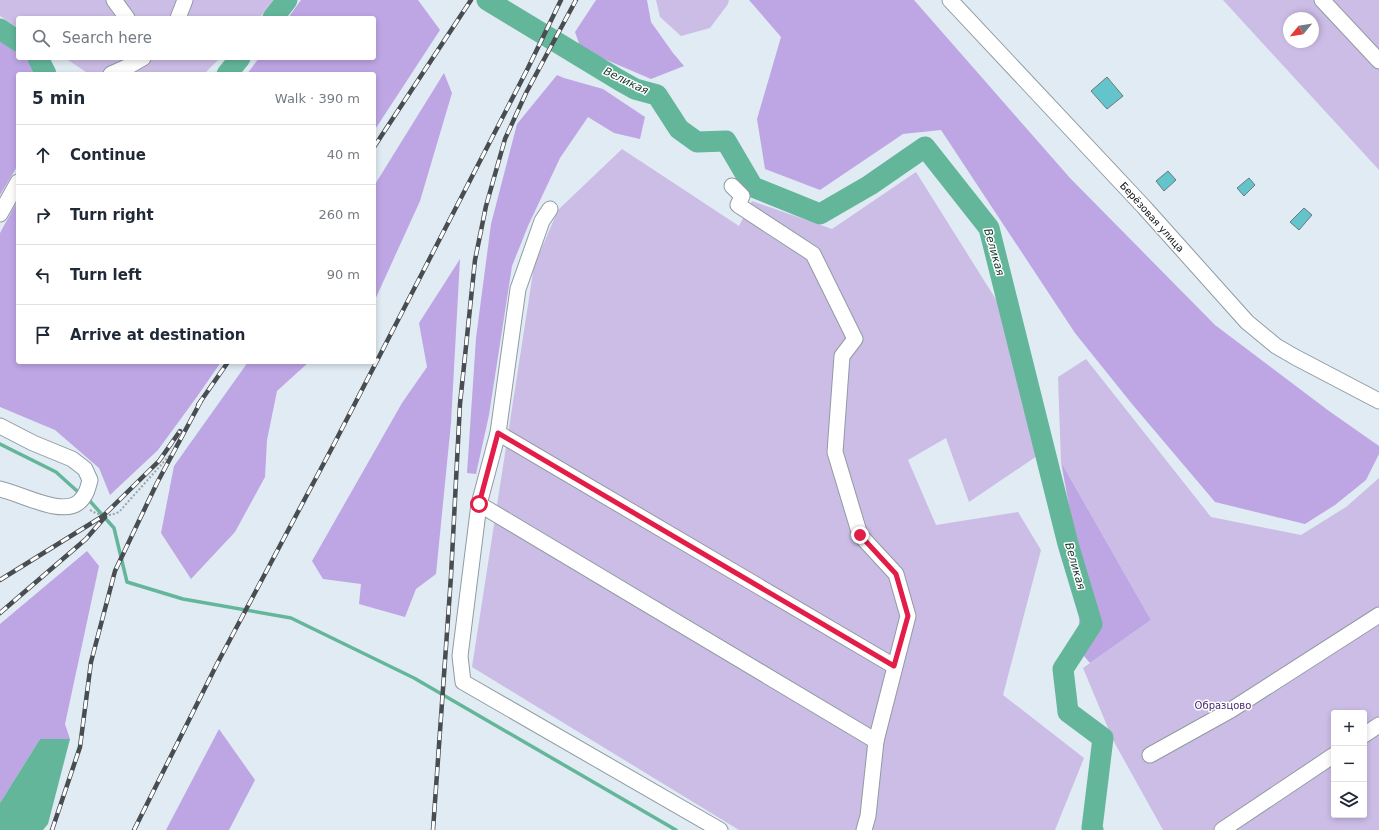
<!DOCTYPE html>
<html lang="en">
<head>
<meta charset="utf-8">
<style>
	:root { --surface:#fff; --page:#f6f6f7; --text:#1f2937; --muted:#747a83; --line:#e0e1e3 }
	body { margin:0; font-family:"DejaVu Sans",sans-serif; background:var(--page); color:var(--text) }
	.controls { position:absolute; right:12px; bottom:12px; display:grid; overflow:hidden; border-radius:4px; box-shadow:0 2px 6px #0003 }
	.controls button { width:36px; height:36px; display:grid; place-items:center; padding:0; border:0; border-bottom:1px solid var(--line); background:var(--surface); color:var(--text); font:20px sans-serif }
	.compass { position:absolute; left:1283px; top:12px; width:36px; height:36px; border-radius:50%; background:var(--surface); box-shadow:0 2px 6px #0003; rotate:240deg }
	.stop { position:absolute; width:12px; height:12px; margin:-9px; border:3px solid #e11d48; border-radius:50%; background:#fff }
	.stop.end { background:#e11d48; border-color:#fff; box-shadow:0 1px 4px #0008 }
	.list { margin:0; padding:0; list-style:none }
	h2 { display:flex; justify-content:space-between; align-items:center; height:52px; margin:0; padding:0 16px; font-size:17px }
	h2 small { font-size:13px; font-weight:400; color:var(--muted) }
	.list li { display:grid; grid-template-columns:26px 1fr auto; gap:12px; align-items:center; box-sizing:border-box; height:60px; padding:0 16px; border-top:1px solid var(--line) }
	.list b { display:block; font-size:15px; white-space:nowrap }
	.list em { font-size:13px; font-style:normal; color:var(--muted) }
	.icon { flex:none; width:22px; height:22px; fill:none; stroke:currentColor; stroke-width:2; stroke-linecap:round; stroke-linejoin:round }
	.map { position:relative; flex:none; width:1379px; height:830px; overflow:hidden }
	.search { position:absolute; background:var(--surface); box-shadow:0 2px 6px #0003; left:16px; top:16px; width:360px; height:44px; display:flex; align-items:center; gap:10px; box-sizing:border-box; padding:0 14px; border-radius:4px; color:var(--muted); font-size:15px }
	.panel { position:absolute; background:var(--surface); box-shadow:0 2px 6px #0003; left:16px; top:72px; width:360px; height:292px; border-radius:4px }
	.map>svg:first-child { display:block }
	.green { fill:#ccbde6; fill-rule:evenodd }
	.forest { fill:#bea6e5 }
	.water { fill:#63b69a }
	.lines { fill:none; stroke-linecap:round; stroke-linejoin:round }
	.stream { stroke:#63b69a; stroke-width:3.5 }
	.river { stroke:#63b69a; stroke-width:21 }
	.building { fill:#63c4cc; stroke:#6b797a }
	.minor-casing { stroke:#909ba2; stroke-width:17 }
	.path { stroke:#9ba4aa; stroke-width:2; stroke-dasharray:2 2; stroke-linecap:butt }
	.minor { stroke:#fff; stroke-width:15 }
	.rail-casing { stroke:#474d51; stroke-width:4.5 }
	.rail { stroke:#fff; stroke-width:3; stroke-dasharray:9; stroke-linecap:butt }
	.route { stroke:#e11d48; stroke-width:5 }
	.labels { text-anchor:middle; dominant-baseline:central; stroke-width:3; stroke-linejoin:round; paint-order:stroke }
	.street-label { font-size:10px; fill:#0f1316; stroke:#fff }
	.park-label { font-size:10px; fill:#492871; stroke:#fff }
	.water-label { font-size:11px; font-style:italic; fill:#10372b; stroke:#fff }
</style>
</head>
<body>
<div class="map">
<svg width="1379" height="830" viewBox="0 0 1379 830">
	<rect width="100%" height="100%" fill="#e0ebf3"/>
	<g class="green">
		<path d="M 0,0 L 276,0 L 259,18 L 18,18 L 18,28 L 0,16 Z"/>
		<path d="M 656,0 L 729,0 L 728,4 L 710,28 L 681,36 L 660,17 Z"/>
		<path d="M 1223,0 L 1379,0 L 1379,170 ZM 1289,18 L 1313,18 L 1313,42 L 1289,42 Z"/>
		<path d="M 65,58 L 220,58 L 204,74 L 89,74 Z"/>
		<path d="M 622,149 L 739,226 L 752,201 L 832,229 L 916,172 L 1012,325 L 1040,454 L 969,502 L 946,438 L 908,460 L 936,525 L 1018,512 L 1041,550 L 1003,695 L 1084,758 L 1055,830 L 739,830 L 472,667 L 534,266 L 558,210 Z"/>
		<path d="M 1086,359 L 1211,517 L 1301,535 L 1346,507 L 1379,478 L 1379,830 L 1163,830 L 1113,740 L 1083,668 L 1151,620 L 1061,462 L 1058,377 ZM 1334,713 L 1364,713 L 1364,815 L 1334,815 Z"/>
	</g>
	<g class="forest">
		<path d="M 301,0 L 418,0 L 440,30 L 374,131 L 374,74 L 247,74 L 259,58 L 374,58 L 374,18 L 288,18 Z"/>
		<path d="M 596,0 L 647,0 L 651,22 L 673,53 L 684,66 L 651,79 L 581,49 L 575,32 Z"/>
		<path d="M 749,0 L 914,0 L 1070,178 L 1215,325 L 1329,411 L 1379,446 L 1379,454 L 1366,480 L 1335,505 L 1305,524 L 1215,502 L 1132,404 L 1075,333 L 941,130 L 903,134 L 820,190 L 765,169 L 757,119 L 781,37 Z"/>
		<path d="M 0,35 L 18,48 L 18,58 L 31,58 L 35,74 L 18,74 L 18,165 L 0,195 Z"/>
		<path d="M 444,73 L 452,93 L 420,201 L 374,302 L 374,186 Z"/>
		<path d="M 557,75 L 564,78 L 603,89 L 645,117 L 640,139 L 614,133 L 588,117 L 560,158 L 528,226 L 512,266 L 489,415 L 476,474 L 467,473 L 476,338 L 491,224 L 517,124 Z"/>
		<path d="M 18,200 L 18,362 L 221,362 L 196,398 L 158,450 L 110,495 L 99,468 L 55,430 L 0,407 L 0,233 Z"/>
		<path d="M 460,259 L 451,423 L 436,574 L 416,589 L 405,617 L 359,604 L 361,584 L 323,579 L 312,561 L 402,403 L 427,367 L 419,323 Z"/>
		<path d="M 248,362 L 309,362 L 277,391 L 267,440 L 265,477 L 235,532 L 191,579 L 161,533 L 174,466 Z"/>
		<path d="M 1061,462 L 1151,620 L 1090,663 L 1077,648 L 1080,612 L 1073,527 Z"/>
		<path d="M 87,551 L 99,566 L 65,724 L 70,739 L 40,739 L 0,803 L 0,624 Z"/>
		<path d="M 219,729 L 255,780 L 229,830 L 166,830 Z"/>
	</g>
	<path class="water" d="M 40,739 L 70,739 L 48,824 L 43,830 L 0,830 L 0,803 Z"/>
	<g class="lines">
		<g class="stream">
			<path d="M 0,444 L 56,472 L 77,491"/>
			<path d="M 89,500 L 114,528 L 127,582 L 183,599 L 291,618 L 414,678 L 676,830"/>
		</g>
		<g class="river">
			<path d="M 487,0 L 619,80 L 635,89 L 657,95 L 679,129 L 697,142 L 726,141 L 753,187 L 820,214 L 870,185 L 925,147 L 989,228 L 1068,544 L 1092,624 L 1063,669 L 1068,712 L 1103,738 L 1092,828 L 1093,830"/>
			<path d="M 273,18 L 287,0"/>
			<path d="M 0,29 L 18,41"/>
			<path d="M 38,58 L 46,74"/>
			<path d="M 227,74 L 240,58"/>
		</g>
	</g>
	<g class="building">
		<path d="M 1107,77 L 1123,96 L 1107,109 L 1091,91 Z"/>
		<path d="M 1168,171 L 1176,180 L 1164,191 L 1156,181 Z"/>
		<path d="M 1249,178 L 1255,185 L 1244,196 L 1237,188 Z"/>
		<path d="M 1304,208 L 1312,215 L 1299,230 L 1290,222 Z"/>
	</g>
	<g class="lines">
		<g class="minor-casing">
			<g id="minor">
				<path d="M 114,0 L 127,18"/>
				<path d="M 950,0 L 1144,207 L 1247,322 L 1276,346 L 1295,357 L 1379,401"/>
				<path d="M 1322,0 L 1379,61"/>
				<path d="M 178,18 L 185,0"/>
				<path d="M 111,74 L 131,65 L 143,58"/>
				<path d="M 732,186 L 742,196 L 738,205 L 813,254 L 855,339 L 842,356 L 835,452 L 860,535 L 896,574 L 908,616 L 876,741 L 868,816 L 864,830"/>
				<path d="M 550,209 L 542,221 L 518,289 L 498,433 L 479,504 L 460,656 L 463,682 L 720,830"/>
				<path d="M 0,214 L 18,182"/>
				<path d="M 0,426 L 33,443 L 72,459 L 85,469 L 90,480 C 88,488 86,496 79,502 C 62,517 20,493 0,489"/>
				<path d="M 498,433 L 894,666"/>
				<path d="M 479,504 L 876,741"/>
				<path d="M 1364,735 L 1379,725"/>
				<path d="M 1150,755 L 1231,710 L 1379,615"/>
				<path d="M 1222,830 L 1334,755"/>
			</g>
		</g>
		<path class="path" d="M 90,510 C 100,516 108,517 119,512 L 169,456"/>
		<use href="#minor" class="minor"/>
		<g class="rail-casing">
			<g id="rail">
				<path d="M 374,147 L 471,0"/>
				<path d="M 198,405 L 228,362"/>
				<path d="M 0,580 L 103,516 L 159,461 L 180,431"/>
				<path d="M 0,613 L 86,539 L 105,517"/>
				<path d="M 52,830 L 80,747 L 91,662 L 115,571 L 157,483 L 201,401"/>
				<path d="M 134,830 L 217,664 L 333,446 L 528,68 L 561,0"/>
				<path d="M 433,830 L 451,576 L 460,404 L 475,260 L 486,206 L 505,139 L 526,93 L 576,0"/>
			</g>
		</g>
		<use href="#rail" class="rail"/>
	</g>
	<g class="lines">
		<path class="route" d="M 479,504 L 498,433 L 894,666 L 908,616 L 896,574 L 860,535"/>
	</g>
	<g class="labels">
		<g class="street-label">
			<text transform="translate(1152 217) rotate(48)">Берёзовая улица</text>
		</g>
		<g class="park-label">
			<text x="1223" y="705">Образцово</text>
		</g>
		<g class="water-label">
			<text transform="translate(626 81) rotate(26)">Великая</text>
			<text transform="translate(994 252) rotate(74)">Великая</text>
			<text transform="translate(1075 566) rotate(74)">Великая</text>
		</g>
	</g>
</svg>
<div class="controls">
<button>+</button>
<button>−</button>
<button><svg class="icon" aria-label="layers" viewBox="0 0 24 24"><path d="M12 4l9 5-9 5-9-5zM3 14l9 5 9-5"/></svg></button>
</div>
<svg class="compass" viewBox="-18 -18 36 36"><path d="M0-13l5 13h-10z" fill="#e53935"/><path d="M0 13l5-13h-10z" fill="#747a83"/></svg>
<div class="stop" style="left:479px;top:504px"></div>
<div class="stop end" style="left:860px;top:535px"></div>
<div class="search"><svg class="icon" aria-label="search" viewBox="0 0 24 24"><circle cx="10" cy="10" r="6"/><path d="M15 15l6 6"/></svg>Search here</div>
<section class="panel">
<h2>5 min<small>Walk · 390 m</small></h2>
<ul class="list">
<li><svg class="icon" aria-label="ahead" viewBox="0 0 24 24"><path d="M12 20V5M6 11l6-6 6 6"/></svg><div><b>Continue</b></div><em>40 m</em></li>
<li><svg class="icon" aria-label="right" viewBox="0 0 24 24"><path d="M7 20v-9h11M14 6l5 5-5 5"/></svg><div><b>Turn right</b></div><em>260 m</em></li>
<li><svg class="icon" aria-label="left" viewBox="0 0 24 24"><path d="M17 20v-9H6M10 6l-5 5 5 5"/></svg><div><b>Turn left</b></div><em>90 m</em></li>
<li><svg class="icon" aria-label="arrive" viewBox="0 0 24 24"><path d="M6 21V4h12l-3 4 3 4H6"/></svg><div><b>Arrive at destination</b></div></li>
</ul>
</section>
</div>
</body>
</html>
